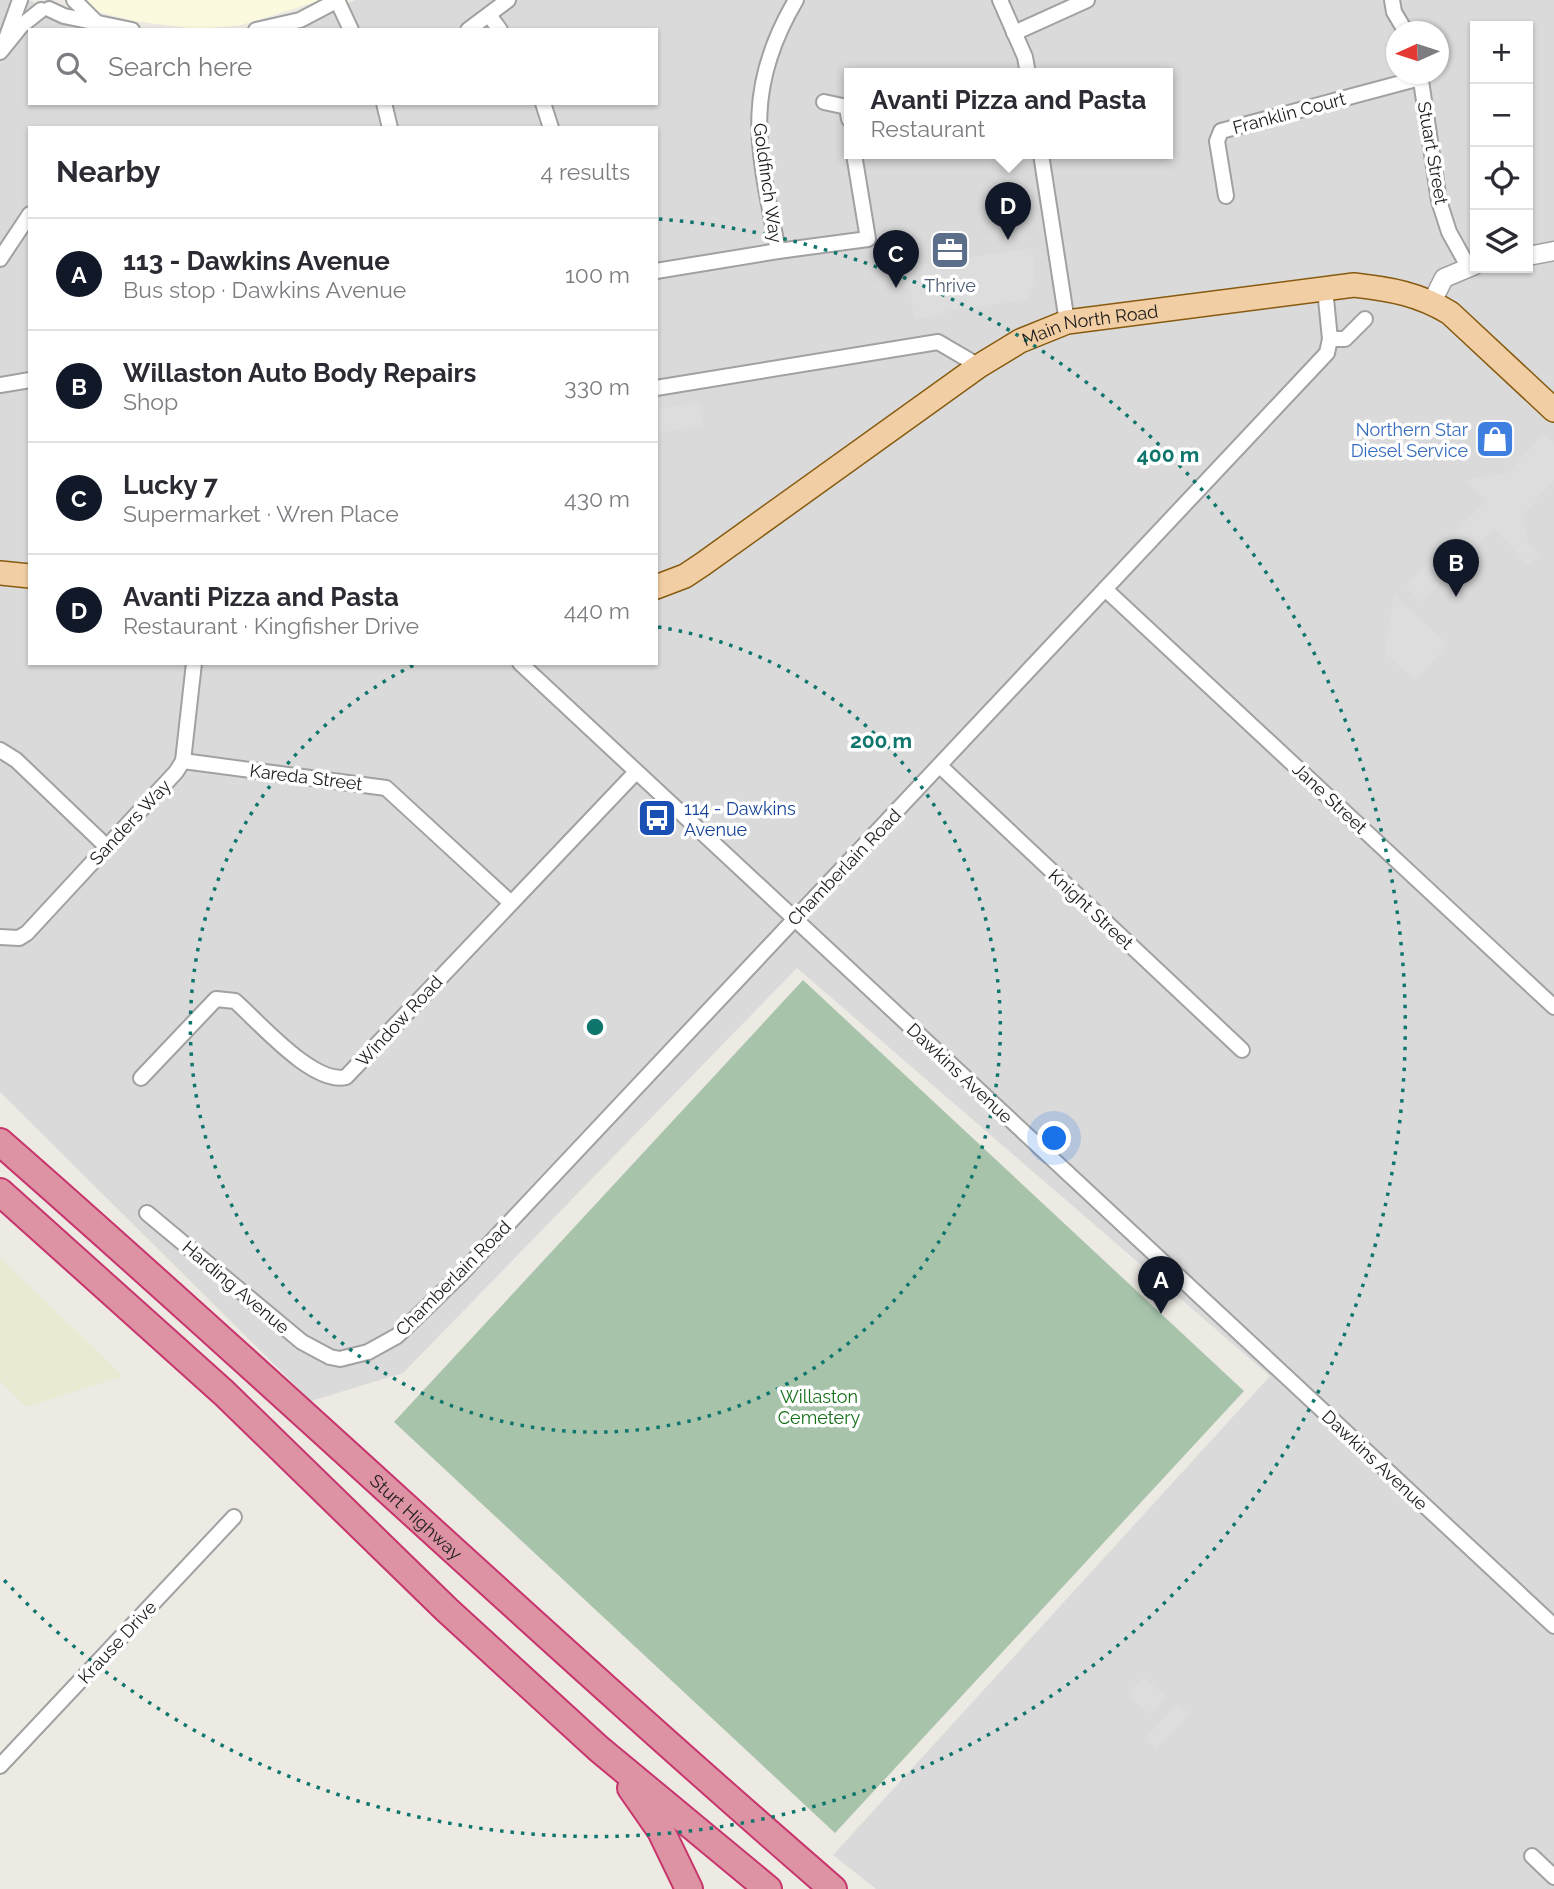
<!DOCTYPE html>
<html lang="en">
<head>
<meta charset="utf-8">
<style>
	:root { --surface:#fff; --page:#f2f2f3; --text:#2b2b33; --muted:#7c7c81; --line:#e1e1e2; --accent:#111827 }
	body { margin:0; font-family:Raleway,sans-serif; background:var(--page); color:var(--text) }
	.controls { position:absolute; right:21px; top:21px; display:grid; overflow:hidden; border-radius:0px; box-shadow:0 2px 5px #0004 }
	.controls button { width:63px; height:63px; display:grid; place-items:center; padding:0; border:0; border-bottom:2px solid var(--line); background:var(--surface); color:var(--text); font:35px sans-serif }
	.compass { position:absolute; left:1386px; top:21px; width:63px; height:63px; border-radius:50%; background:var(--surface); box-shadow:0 2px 5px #0004; rotate:267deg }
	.you { position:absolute; left:1055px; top:1139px; width:24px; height:24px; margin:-18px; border:5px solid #fff; border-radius:50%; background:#1a73e8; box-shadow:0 0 0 10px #1a73e833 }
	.badge { display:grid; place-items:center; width:46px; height:46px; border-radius:50%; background:var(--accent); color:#fff; font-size:23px; font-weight:700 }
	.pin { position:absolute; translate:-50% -58px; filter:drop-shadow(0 2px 4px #0008) }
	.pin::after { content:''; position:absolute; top:37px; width:24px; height:21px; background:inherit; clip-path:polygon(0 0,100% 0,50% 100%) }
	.popup { position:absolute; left:844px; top:68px; width:329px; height:91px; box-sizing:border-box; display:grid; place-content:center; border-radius:0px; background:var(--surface); filter:drop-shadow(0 2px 5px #0005); font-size:23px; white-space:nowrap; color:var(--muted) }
	.popup b { font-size:26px; color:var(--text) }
	.popup::after { content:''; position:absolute; left:50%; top:100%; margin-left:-14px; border:14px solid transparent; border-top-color:var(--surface) }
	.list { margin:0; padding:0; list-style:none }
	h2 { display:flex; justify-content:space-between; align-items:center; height:91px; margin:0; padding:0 28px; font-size:30px }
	h2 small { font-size:23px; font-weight:400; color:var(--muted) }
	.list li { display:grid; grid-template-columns:46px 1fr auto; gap:21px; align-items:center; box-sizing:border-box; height:112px; padding:0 28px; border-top:2px solid var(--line) }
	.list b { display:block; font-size:26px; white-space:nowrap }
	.list p { margin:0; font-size:23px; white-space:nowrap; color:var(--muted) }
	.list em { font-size:23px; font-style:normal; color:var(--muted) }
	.icon { flex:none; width:38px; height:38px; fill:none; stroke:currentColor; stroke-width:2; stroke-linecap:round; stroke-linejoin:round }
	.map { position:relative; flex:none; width:1554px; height:1889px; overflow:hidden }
	.search { position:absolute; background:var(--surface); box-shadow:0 2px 5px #0004; left:28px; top:28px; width:630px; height:77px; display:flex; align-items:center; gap:18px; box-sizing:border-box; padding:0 24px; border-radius:0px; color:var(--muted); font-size:26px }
	.panel { position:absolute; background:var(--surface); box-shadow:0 2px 5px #0004; left:28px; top:126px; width:630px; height:539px; border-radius:0px }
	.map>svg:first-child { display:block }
	.residential { fill:#dbdada; fill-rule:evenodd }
	.education { fill:#fbfadf }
	.farmland { fill:#e9ead1 }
	.cemetery { fill:#a7c4ab }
	.parking { fill:#ddd }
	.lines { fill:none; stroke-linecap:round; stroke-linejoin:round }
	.minor-casing { stroke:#a1a1a1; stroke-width:18 }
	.tertiary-casing { stroke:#a1a1a1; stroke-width:21 }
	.primary-casing { stroke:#875b0f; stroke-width:26 }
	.motorway-casing { stroke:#c7356c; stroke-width:30 }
	.minor { stroke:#fff; stroke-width:14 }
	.tertiary { stroke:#fff; stroke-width:18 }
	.primary { stroke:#f2cea4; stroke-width:23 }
	.motorway { stroke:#dd93a3; stroke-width:26 }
	.ring { fill:none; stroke:#0f766e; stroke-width:3.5; stroke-dasharray:3.5 7 }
	.labels { text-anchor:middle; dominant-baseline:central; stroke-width:7; stroke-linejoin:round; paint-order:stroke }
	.street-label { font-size:18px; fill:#1d1d1d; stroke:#fff }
	.service-label { font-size:18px; fill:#4e5e75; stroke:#fff }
	.shop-label { font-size:18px; fill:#366cbe; stroke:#fff; text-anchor:end }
	.transit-label { font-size:18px; fill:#164399; stroke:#fff; text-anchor:start }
	.park-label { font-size:18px; fill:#16701a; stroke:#fff }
	.centre { fill:#0f766e; stroke:#fff; stroke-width:3.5 }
	.ring-label { font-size:21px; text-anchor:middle; font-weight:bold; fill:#0f766e; stroke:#fff; stroke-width:7; stroke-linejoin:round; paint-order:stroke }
</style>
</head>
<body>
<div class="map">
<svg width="1554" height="1889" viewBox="0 0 1554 1889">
	<rect width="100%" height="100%" fill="#edeae4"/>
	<path class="residential" d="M 0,0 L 28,0 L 73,21 L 104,30 L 30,30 L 30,103 L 656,103 L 656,30 L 290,30 L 313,23 L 355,0 L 1554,0 L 1554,1889 L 876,1889 L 833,1855 L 1270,1376 L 797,968 L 403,1373 L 311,1401 L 0,1092 ZM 1475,26 L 1528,26 L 1528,268 L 1475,268 ZM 1396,32 L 1438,32 L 1438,74 L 1396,74 ZM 849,74 L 1167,74 L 1167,154 L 849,154 ZM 30,128 L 656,128 L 656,663 L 30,663 Z"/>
	<path class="education" d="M 79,0 L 322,0 L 238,26 L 196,29 L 134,21 L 99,12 Z"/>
	<path class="farmland" d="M 0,1258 L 123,1376 L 26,1407 L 0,1381 Z"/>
	<path class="cemetery" d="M 803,980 L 1244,1391 L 835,1833 L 394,1422 Z"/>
	<g class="parking">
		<path d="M 1032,248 L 1036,284 L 1026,300 L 945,311 L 945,315 L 914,319 L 908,273 L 912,266 Z"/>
		<path d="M 699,402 L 703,426 L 656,433 L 656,409 Z"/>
		<path d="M 1543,434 L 1554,444 L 1554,480 L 1522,516 L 1528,543 L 1539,554 L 1528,565 L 1494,528 L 1421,602 L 1406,586 L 1486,500 L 1466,480 L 1508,473 Z"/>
		<path d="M 1394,595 L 1448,644 L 1415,681 L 1385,653 Z"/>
		<path d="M 1144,1677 L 1167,1697 L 1150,1715 L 1127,1694 Z"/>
		<path d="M 1178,1703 L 1190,1714 L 1156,1749 L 1144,1739 Z"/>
	</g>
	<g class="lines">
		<g class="minor-casing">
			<g id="minor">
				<path d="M 74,0 L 96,22"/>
				<path d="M 337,0 L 351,30"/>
				<path d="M 1000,0 L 1025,57 L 1028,74"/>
				<path d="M 1392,0 L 1394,12 L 1406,32"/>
				<path d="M 49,9 L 64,16 L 132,30"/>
				<path d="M 489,15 L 500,30"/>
				<path d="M 256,30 L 300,20 L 338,0"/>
				<path d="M 468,30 L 508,0"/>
				<path d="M 1014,33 L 1087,0"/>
				<path d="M 6,39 L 20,0"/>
				<path d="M 0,52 L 21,26 L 41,10"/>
				<path d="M 1420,74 L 1439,201 L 1449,232 L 1469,268"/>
				<path d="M 824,102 L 847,107 L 849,119"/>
				<path d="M 384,103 L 390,128"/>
				<path d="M 543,103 L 551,128"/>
				<path d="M 1041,154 L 1067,322"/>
				<path d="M 1226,196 L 1217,141 L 1221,131 L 1420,78"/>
				<path d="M 778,251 L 868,239 L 854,154"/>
				<path d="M 0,259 L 30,214"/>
				<path d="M 656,271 L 778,251 C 759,152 741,93 796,0"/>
				<path d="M 1330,339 L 1345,339 L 1365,319"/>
				<path d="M 0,385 L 30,380"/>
				<path d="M 656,388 L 938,342 L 979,366"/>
				<path d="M 1105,589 L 1554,1007"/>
				<path d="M 520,663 L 1554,1626"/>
				<path d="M 0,750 L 16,760 L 107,847"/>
				<path d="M 183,761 L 386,788 L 511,903"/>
				<path d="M 941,767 L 1242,1050"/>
				<path d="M 0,937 L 19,938 L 27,933 L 176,772 L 183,761 L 194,663"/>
				<path d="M 141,1078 L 216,999 L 235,1001 C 259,1022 313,1085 346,1077 L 636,772"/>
				<path d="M 147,1213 L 302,1342 L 330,1357 L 340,1359 L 368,1352 L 397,1336 L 461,1274 L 1327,353 L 1330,339 L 1325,289"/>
				<path d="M 0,1766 L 234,1517"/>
				<path d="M 1532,1856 L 1554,1877"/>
			</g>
		</g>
		<g class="tertiary-casing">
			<g id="tertiary">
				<path d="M 1528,256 L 1554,251"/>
				<path d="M 1432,302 L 1444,278 L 1475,265"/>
			</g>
		</g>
		<g class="primary-casing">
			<g id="primary">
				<path d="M 0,573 L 30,576"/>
				<path id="s1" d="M 656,587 L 685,576 L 703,564 L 979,366 L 1020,341 L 1067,322 L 1354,285 C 1390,289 1419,294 1450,313 L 1554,410"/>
			</g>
		</g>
		<g class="motorway-casing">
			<g id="motorway">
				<path id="s2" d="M 0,1142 C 281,1388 551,1645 833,1889"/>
				<path d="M 0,1192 L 224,1393 L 447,1610 L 599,1749 L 768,1889"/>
				<path d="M 631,1788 L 661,1831 L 689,1889"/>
			</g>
		</g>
		<use href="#minor" class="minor"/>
		<use href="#tertiary" class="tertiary"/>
		<use href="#primary" class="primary"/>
		<use href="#motorway" class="motorway"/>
	</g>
	<g class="ring">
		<path d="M658 627A405 405 0 1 1 414 665"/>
		<path d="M659 219A810 810 0 1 1 3 1579"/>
	</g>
	<defs>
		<g id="office-square" transform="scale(2.0125)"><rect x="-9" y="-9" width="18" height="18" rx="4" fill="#5c6f8a" stroke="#fff"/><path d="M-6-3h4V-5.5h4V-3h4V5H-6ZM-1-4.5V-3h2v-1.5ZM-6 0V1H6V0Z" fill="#fff"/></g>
		<g id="shop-square" transform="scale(2.0125)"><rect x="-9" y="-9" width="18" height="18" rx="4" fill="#3f7fe0" stroke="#fff"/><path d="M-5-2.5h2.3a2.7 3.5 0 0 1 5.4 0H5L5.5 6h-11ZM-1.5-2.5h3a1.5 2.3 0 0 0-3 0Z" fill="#fff"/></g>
		<g id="bus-square" transform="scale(2.0125)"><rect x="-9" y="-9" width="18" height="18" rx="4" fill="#1a4fb4" stroke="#fff"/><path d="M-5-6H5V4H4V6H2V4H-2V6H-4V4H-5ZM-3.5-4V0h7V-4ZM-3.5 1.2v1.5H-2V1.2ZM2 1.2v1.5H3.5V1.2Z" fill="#fff"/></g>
	</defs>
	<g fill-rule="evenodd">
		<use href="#office-square" x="950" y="250"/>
		<use href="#shop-square" x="1495" y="439"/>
		<use href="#bus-square" x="657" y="818"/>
	</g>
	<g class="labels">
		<g class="street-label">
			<text transform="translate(1289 113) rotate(-15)">Franklin Court</text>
			<text transform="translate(1433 153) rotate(80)">Stuart Street</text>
			<text transform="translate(768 183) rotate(82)">Goldfinch Way</text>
			<text stroke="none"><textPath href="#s1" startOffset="513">Main North Road</textPath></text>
			<text transform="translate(306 777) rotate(7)">Kareda Street</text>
			<text transform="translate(1330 798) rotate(43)">Jane Street</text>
			<text transform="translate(130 822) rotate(-47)">Sanders Way</text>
			<text transform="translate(844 867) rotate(-46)">Chamberlain Road</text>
			<text transform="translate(1091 909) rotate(43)">Knight Street</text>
			<text transform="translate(399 1021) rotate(-47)">Window Road</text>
			<text transform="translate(960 1073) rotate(43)">Dawkins Avenue</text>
			<text transform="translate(453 1278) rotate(-45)">Chamberlain Road</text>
			<text transform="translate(236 1287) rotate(40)">Harding Avenue</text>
			<text transform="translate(1375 1460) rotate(43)">Dawkins Avenue</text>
			<text stroke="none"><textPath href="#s2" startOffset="560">Sturt Highway</textPath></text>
			<text transform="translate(117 1642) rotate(-47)">Krause Drive</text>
		</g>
		<g class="service-label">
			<text x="950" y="285">Thrive</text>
		</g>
		<g class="shop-label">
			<text x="1468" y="429">Northern Star<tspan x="1468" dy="21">Diesel Service</tspan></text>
		</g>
		<g class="transit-label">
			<text x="684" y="808">114 - Dawkins<tspan x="684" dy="21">Avenue</tspan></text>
		</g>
		<g class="park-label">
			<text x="819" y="1396">Willaston<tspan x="819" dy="21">Cemetery</tspan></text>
		</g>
	</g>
	<circle cx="595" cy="1027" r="10" class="centre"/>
	<g class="ring-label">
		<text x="1168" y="462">400 m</text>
		<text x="881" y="748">200 m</text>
	</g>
</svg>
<div class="controls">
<button>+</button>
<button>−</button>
<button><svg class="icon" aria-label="locate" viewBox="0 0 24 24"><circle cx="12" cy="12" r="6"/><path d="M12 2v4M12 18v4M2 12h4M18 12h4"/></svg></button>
<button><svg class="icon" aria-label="layers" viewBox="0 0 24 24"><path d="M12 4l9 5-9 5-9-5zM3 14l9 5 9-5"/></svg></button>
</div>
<svg class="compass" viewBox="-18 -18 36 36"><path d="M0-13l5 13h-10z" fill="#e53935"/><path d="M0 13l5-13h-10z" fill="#7c7c81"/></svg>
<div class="you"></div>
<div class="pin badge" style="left:1161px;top:1314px">A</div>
<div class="pin badge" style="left:1456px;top:597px">B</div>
<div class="pin badge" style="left:896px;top:288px">C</div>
<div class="pin badge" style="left:1008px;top:240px">D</div>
<div class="popup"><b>Avanti Pizza and Pasta</b>Restaurant</div>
<div class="search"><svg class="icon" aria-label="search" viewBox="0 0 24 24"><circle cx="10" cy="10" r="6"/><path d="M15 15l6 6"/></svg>Search here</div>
<section class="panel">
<h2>Nearby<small>4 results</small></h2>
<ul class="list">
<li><span class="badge">A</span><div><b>113 - Dawkins Avenue</b><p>Bus stop · Dawkins Avenue</p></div><em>100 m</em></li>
<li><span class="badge">B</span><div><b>Willaston Auto Body Repairs</b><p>Shop</p></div><em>330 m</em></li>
<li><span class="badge">C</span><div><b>Lucky 7</b><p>Supermarket · Wren Place</p></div><em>430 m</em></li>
<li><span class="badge">D</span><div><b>Avanti Pizza and Pasta</b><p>Restaurant · Kingfisher Drive</p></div><em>440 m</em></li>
</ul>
</section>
</div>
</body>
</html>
